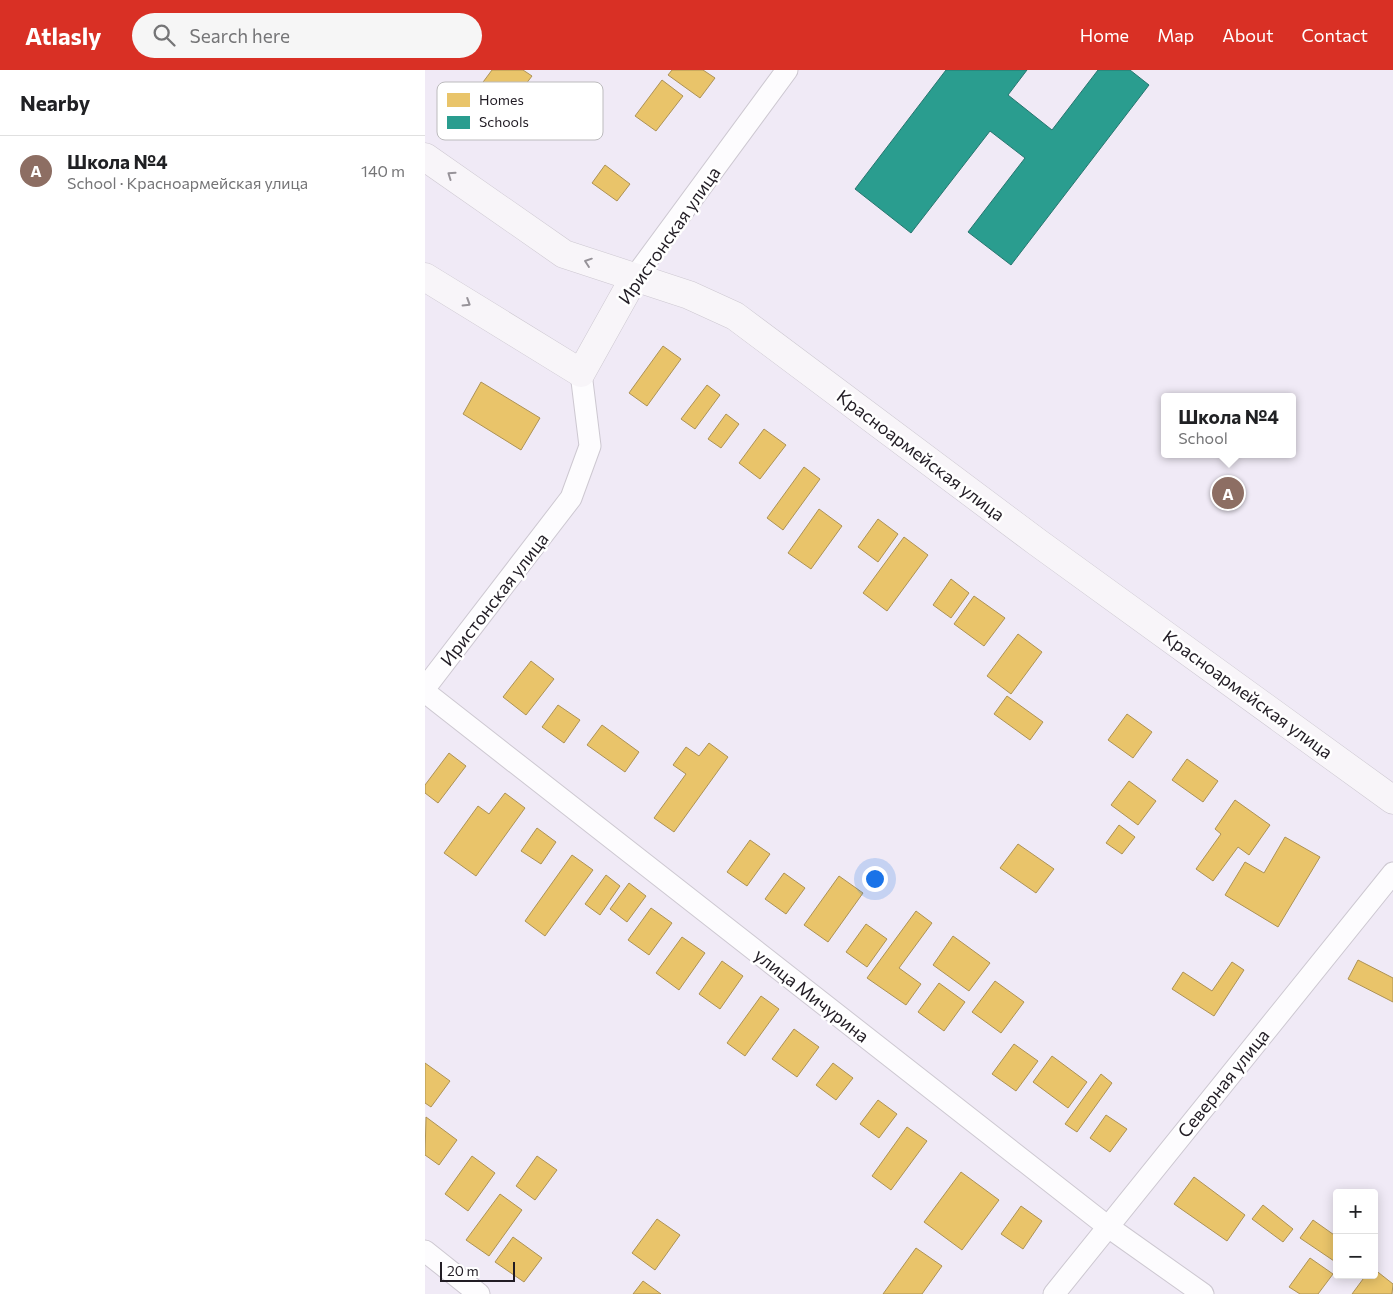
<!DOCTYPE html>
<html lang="en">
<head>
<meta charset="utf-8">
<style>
	:root { --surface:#fff; --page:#f6f6f6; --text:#202124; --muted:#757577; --line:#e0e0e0; --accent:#d93025 }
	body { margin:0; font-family:Commissioner,sans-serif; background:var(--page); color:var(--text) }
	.controls { position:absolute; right:15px; bottom:15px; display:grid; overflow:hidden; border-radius:5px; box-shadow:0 2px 12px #0003 }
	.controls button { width:45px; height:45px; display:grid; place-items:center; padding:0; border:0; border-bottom:1px solid var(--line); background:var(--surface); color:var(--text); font:25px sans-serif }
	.scale { position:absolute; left:15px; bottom:12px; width:75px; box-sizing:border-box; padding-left:5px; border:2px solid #211c24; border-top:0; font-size:14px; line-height:18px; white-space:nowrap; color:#211c24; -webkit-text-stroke:4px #fff; paint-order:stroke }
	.you { position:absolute; left:449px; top:808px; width:18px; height:18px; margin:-12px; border:4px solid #fff; border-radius:50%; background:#1a73e8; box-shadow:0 0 0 8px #1a73e833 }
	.badge { display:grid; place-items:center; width:32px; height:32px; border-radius:50%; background:var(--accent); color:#fff; font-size:16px; font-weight:700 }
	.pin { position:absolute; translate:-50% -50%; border:2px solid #fff; box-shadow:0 1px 5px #0006 }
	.popup { position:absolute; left:736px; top:323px; width:135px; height:65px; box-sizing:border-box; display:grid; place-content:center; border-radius:5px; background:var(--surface); filter:drop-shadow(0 1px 4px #0005); font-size:16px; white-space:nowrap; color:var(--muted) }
	.popup b { font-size:19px; color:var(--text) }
	.popup::after { content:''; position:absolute; left:50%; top:100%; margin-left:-10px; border:10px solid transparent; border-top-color:var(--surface) }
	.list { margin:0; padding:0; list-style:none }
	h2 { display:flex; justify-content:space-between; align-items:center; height:65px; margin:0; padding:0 20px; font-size:21px }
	h2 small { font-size:16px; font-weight:400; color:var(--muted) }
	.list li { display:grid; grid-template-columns:32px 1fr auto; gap:15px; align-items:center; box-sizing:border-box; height:70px; padding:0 20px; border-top:1px solid var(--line) }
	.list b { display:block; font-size:19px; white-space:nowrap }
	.list p { margin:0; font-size:16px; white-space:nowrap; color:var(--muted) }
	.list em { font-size:16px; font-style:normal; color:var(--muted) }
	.icon { flex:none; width:28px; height:28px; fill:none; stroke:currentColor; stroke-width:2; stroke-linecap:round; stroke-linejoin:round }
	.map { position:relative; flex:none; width:968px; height:1224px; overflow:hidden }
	header { display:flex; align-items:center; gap:30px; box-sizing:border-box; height:70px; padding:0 25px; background:var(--accent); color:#fff }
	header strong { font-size:24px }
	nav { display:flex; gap:28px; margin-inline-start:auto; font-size:18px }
	.search { width:350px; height:45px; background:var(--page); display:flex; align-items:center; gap:12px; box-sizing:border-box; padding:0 18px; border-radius:28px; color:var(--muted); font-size:19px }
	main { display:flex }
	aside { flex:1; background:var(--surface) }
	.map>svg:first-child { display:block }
	.homes { fill:#e9c46a; stroke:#ad9255 }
	.schools { fill:#2a9d8f; stroke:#27766f }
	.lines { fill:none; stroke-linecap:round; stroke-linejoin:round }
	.street-casing { stroke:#cdc8d1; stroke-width:23 }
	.secondary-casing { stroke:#cdc8d1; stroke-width:29 }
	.street { stroke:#fdfcfe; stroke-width:21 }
	.secondary { stroke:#f8f5f9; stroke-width:28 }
	.oneway { stroke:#979399 }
	.labels { text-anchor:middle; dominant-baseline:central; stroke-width:5; stroke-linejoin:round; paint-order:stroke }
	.street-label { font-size:18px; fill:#211c24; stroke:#fff }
	.key { fill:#fff; stroke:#bcbbbd; stroke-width:1 }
	.key-label { font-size:14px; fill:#211c24 }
</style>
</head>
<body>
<header>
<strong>Atlasly</strong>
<div class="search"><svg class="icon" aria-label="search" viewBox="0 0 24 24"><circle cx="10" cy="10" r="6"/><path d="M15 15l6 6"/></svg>Search here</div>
<nav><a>Home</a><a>Map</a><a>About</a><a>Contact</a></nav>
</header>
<main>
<aside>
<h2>Nearby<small></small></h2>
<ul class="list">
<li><span class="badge" style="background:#8d6e63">A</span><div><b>Школа №4</b><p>School · Красноармейская улица</p></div><em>140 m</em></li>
</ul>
</aside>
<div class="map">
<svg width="968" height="1224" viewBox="0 0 968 1224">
	<rect width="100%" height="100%" fill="#f0eaf6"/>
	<g class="homes">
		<path d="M 67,0 L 98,0 L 107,6 L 72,52 L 44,31 Z"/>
		<path d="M 247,0 L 278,0 L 290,8 L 275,28 L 243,5 Z"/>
		<path d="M 237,10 L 258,26 L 231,61 L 210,46 Z"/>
		<path d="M 180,95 L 205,114 L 192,131 L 167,113 Z"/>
		<path d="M 238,276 L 256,289 L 222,336 L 204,323 Z"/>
		<path d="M 56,312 L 115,348 L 96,380 L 38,344 Z"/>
		<path d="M 282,315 L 295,325 L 270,359 L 256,349 Z"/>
		<path d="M 301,344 L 314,354 L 296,378 L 283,369 Z"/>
		<path d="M 339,359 L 361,375 L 335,409 L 314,393 Z"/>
		<path d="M 379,397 L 395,409 L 358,460 L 342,448 Z"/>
		<path d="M 394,439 L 417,456 L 386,499 L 363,483 Z"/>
		<path d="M 453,449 L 473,464 L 453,492 L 433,477 Z"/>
		<path d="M 479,467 L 503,485 L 462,541 L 438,523 Z"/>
		<path d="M 526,509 L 544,523 L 526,548 L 508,535 Z"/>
		<path d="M 549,526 L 580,548 L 559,576 L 529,554 Z"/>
		<path d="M 593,564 L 617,582 L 586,624 L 562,606 Z"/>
		<path d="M 106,591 L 129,609 L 101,645 L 78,627 Z"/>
		<path d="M 582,626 L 618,652 L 605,670 L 569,644 Z"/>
		<path d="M 133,635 L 155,650 L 139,673 L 117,657 Z"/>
		<path d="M 702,644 L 727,662 L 708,688 L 683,670 Z"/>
		<path d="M 177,655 L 214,682 L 200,702 L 162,675 Z"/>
		<path d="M 284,673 L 303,687 L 249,762 L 229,748 L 261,704 L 248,695 L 261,677 L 274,686 Z"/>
		<path d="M 24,683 L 41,696 L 13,733 L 0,723 L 0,715 Z"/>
		<path d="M 762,689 L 793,711 L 778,732 L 747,710 Z"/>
		<path d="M 704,711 L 731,731 L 713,755 L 686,735 Z"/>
		<path d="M 80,723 L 100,738 L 51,806 L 19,783 L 53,736 L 64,744 Z"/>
		<path d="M 810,730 L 845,755 L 824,785 L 813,777 L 788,811 L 771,799 L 796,764 L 790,759 Z"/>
		<path d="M 694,755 L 710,767 L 697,784 L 681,773 Z"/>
		<path d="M 112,758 L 131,772 L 116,794 L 96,781 Z"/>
		<path d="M 860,767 L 895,787 L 853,857 L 800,825 L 820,792 L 839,803 Z"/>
		<path d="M 325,770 L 345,784 L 322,816 L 302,802 Z"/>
		<path d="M 593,774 L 629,799 L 611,823 L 575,798 Z"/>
		<path d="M 147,785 L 168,800 L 120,866 L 100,851 Z"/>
		<path d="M 359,803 L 380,818 L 361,844 L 340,829 Z"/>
		<path d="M 181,805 L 195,816 L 175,845 L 160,834 Z"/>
		<path d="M 414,806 L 438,823 L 403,872 L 379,855 Z"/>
		<path d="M 204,813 L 221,826 L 202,852 L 185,839 Z"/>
		<path d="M 226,838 L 247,853 L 224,885 L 203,870 Z"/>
		<path d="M 491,841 L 507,853 L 474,898 L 496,914 L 481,935 L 442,908 Z"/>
		<path d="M 441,854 L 462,869 L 442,897 L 421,882 Z"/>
		<path d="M 528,866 L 565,893 L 544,921 L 508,895 Z"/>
		<path d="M 257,867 L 280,883 L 254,920 L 231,903 Z"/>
		<path d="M 933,890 L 968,908 L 968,932 L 923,909 Z"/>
		<path d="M 297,891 L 318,906 L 295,939 L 274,924 Z"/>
		<path d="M 807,892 L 819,900 L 789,946 L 747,919 L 758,902 L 787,921 Z"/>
		<path d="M 570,911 L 599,932 L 576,963 L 547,942 Z"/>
		<path d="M 514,913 L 540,932 L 519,961 L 493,942 Z"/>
		<path d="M 336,926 L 354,939 L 320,986 L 302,973 Z"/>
		<path d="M 369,959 L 394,977 L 372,1007 L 347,989 Z"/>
		<path d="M 589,974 L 613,991 L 591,1021 L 567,1004 Z"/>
		<path d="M 627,986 L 662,1012 L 643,1038 L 608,1012 Z"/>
		<path d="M 0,993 L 25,1011 L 6,1037 L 0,1033 Z"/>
		<path d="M 408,993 L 428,1008 L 411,1030 L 391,1015 Z"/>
		<path d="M 676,1004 L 687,1013 L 652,1062 L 640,1054 Z"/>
		<path d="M 453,1030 L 472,1044 L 454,1068 L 435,1054 Z"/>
		<path d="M 681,1045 L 702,1059 L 685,1082 L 665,1068 Z"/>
		<path d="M 1,1047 L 32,1070 L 14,1095 L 0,1085 Z"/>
		<path d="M 482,1057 L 502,1071 L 466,1120 L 447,1106 Z"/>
		<path d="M 47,1086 L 70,1103 L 43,1141 L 20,1124 Z"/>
		<path d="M 112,1086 L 132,1100 L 110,1130 L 91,1116 Z"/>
		<path d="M 536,1102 L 574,1130 L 537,1180 L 499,1152 Z"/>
		<path d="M 769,1107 L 820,1145 L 802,1171 L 749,1134 Z"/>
		<path d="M 75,1124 L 97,1140 L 64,1186 L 41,1170 Z"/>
		<path d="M 838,1135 L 868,1159 L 858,1172 L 827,1149 Z"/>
		<path d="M 596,1136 L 617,1151 L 598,1179 L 576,1164 Z"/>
		<path d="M 232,1149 L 255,1165 L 230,1200 L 207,1183 Z"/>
		<path d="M 888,1150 L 912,1167 L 912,1193 L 875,1168 Z"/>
		<path d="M 88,1167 L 117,1188 L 99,1212 L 70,1192 Z"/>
		<path d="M 491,1178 L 517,1196 L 497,1224 L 458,1224 Z"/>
		<path d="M 885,1188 L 908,1204 L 893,1224 L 875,1224 L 864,1217 Z"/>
		<path d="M 949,1199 L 968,1214 L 967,1224 L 927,1224 L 941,1205 L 949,1205 Z"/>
		<path d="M 218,1211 L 236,1224 L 208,1224 Z"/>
	</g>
	<path class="schools" d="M 521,0 L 602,0 L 583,25 L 627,60 L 673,0 L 705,0 L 724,15 L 586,195 L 543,162 L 600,88 L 565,61 L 486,163 L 430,119 Z"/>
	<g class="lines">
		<g class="street-casing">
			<g id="street">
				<path d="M 209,208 L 362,0"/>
				<path d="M 0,618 L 146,428 L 165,376 L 156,303"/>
				<path d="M 0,622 L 682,1156 L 778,1224"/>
				<path d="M 0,1181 L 54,1224"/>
				<path d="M 629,1224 L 968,803"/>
			</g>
		</g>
		<g class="secondary-casing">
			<g id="secondary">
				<path d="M 0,87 L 139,184 L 264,225 L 310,246 L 612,472 L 968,730"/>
				<path d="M 0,207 L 156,303 L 209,208"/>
			</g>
		</g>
		<use href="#street" class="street"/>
		<use href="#secondary" class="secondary"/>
	</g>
	<defs><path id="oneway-chevron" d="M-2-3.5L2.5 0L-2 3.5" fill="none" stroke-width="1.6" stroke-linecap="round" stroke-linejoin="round" transform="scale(1.25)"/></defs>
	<g class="oneway">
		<use href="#oneway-chevron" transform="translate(26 105) rotate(-145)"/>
		<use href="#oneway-chevron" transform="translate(163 192) rotate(-161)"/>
		<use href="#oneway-chevron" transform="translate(42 233) rotate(32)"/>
	</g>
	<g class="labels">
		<g class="street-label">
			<text transform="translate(244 165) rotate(-55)">Иристонская улица</text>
			<text transform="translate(496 385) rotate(37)">Красноармейская улица</text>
			<text transform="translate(69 529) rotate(-52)">Иристонская улица</text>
			<text transform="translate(823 624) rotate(36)">Красноармейская улица</text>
			<text transform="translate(387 925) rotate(38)">улица Мичурина</text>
			<text transform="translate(798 1013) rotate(-51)">Северная улица</text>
		</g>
	</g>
	<rect x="12" y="12" width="166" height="58" rx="8" class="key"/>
	<rect x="22" y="23" width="23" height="14" fill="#e9c46a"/>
	<rect x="22" y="46" width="23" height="13" fill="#2a9d8f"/>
	<g class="key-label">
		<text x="54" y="35">Homes</text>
		<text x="54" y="57">Schools</text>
	</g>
</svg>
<div class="controls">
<button>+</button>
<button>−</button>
</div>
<div class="scale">20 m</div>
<div class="you"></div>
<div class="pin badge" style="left:803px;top:423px;background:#8d6e63">A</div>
<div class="popup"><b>Школа №4</b>School</div>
</div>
</main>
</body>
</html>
